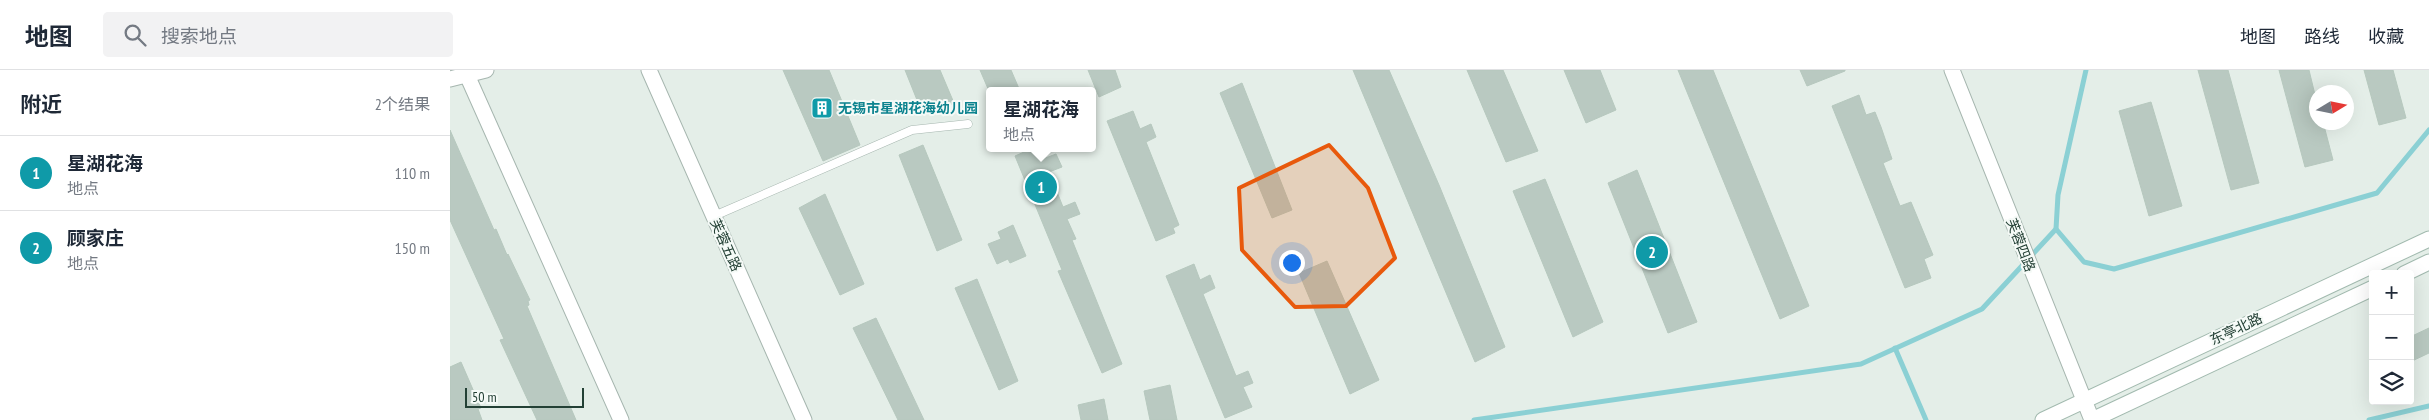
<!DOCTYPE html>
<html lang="zh">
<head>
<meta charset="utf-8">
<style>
	:root { --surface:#fff; --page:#f2f2f3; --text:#1f2937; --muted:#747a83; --line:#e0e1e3; --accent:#7c3aed }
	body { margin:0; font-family:"PT Sans Narrow","Noto Sans SC",sans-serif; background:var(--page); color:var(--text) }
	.controls { position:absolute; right:15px; bottom:15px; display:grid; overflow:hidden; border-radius:5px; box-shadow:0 5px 20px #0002 }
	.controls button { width:45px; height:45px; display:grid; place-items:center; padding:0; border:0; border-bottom:1px solid var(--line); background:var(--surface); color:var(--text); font:25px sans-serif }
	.compass { position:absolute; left:1859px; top:15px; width:45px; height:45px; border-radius:50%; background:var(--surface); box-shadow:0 5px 20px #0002; rotate:80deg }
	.scale { position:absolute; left:15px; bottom:12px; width:119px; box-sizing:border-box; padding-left:5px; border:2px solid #234035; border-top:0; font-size:14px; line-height:18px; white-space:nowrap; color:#234035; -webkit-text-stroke:4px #f5faf7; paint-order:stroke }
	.you { position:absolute; left:841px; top:192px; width:18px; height:18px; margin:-12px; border:4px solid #fff; border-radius:50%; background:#1a73e8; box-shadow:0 0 0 8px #1a73e833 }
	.badge { display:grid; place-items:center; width:32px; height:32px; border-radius:50%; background:var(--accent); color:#fff; font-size:16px; font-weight:700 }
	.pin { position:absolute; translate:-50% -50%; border:2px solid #fff; box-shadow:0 1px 5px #0006 }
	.popup { position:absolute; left:536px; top:17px; width:110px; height:65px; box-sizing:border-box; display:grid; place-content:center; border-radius:5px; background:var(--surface); filter:drop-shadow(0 1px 4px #0005); font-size:16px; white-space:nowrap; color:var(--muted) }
	.popup b { font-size:19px; color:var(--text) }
	.popup::after { content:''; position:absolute; left:50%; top:100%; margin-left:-10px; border:10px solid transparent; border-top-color:var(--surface) }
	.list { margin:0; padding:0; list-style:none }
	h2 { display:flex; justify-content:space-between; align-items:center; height:65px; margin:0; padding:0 20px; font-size:21px }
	h2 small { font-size:16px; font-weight:400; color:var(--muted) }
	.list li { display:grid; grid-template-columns:32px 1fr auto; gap:15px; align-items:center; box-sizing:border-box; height:75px; padding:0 20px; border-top:1px solid var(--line) }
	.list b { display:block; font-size:19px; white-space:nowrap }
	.list p { margin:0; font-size:16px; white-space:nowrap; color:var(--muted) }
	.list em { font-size:16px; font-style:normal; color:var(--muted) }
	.icon { flex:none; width:28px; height:28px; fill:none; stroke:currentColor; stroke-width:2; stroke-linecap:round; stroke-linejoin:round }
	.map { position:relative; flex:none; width:1979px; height:350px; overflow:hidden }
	header { display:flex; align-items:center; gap:30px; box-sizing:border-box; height:70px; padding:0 25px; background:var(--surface); border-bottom:1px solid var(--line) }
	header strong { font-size:24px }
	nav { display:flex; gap:28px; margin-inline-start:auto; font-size:18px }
	.search { width:350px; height:45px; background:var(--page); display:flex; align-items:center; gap:12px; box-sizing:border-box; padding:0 18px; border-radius:5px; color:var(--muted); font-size:19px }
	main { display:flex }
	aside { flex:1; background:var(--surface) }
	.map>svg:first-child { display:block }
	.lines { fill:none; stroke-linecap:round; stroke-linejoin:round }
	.stream { stroke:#8bd0d4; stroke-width:5 }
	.building { fill:#b9c9c1; stroke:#b6c8be }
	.service-casing { stroke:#a6b6af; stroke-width:9 }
	.minor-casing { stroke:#a6b6af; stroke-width:17 }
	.tertiary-casing { stroke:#a6b6af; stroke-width:17 }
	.secondary-casing { stroke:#a2baaf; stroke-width:17 }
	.service { stroke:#fff; stroke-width:8 }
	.minor { stroke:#fff; stroke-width:15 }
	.tertiary { stroke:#fff; stroke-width:15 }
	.secondary { stroke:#fff; stroke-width:15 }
	.marked { fill:#e8590c; fill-opacity:0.2; stroke:#e8590c; stroke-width:4; stroke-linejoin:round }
	.labels { text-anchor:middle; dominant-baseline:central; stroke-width:4; stroke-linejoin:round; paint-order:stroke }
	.culture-label { font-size:14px; font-weight:bold; fill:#0d838f; stroke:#f5faf7; text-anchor:start }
	.street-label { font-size:14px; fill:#234035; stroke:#f5faf7 }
</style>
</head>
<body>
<header>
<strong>地图</strong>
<div class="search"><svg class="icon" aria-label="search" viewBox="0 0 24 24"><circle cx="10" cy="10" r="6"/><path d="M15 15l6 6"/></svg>搜索地点</div>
<nav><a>地图</a><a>路线</a><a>收藏</a></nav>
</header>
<main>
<aside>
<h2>附近<small>2个结果</small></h2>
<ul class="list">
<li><span class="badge" style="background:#0f9aa8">1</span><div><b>星湖花海</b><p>地点</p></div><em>110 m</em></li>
<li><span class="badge" style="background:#0f9aa8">2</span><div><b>顾家庄</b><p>地点</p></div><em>150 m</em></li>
</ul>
</aside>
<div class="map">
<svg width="1979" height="350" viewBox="0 0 1979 350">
	<rect width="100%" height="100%" fill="#e4eee8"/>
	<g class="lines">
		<g class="stream">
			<path d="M 1606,159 L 1608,125 L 1636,0"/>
			<path d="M 1445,278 L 1476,350"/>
			<path d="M 1024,350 L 1411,294 L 1532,239 L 1606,159 L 1634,192 L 1664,199 L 1927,123 L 1979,60"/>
			<path d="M 1919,350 L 1979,336"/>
		</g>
	</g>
	<g class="building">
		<path d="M 333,0 L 379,0 L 410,75 L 373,91 Z"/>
		<path d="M 455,0 L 490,0 L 504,33 L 491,39 L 488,33 L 471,40 Z"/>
		<path d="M 530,0 L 561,0 L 570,21 L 539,21 Z"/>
		<path d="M 638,0 L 665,0 L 671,17 L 649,27 Z"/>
		<path d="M 903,0 L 939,0 L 989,115 L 1055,277 L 1025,292 Z"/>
		<path d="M 1017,0 L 1053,0 L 1088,81 L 1056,92 Z"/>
		<path d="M 1114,0 L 1150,0 L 1166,40 L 1136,53 Z"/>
		<path d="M 1228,0 L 1263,0 L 1359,236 L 1330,249 Z"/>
		<path d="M 1350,0 L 1395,0 L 1395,1 L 1357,16 Z"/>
		<path d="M 1748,0 L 1778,0 L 1809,113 L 1781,120 Z"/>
		<path d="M 1829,0 L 1859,0 L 1866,29 L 1866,52 L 1873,52 L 1883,90 L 1855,97 Z"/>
		<path d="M 1914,0 L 1943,0 L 1956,48 L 1929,55 Z"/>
		<path d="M 792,13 L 842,140 L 822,148 L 770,23 Z"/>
		<path d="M 1409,25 L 1416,45 L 1425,42 L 1431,57 L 1442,89 L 1433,93 L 1450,136 L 1461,132 L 1483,185 L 1474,189 L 1481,208 L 1455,218 L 1382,36 Z"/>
		<path d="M 1701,32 L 1732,136 L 1699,146 L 1669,41 Z"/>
		<path d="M 683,41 L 690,59 L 701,54 L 706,67 L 696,72 L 729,155 L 723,158 L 725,163 L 706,171 L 657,51 Z"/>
		<path d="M 0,60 L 44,160 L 46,159 L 57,185 L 58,184 L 80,230 L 78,231 L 79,235 L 77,236 L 126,350 L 87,350 L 50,270 L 54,269 L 0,150 Z"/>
		<path d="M 473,75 L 512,170 L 487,181 L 449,85 Z"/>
		<path d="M 583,78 L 588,78 L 593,89 L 606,84 L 612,97 L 599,102 L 613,137 L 625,132 L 630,144 L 617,149 L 626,169 L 622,170 L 672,294 L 652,303 L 608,201 L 612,200 L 565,86 Z"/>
		<path d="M 1187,100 L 1247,252 L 1218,263 L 1158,113 Z"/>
		<path d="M 1095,109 L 1153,252 L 1123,267 L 1063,121 Z"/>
		<path d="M 375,124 L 414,214 L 390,225 L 349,138 Z"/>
		<path d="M 563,155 L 576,186 L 560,193 L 558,189 L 547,194 L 538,174 L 551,169 L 548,162 Z"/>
		<path d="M 877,191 L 929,310 L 900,324 L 849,203 Z"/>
		<path d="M 744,194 L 750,210 L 760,205 L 765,218 L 753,224 L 786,306 L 798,301 L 803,313 L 793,317 L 802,337 L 775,348 L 716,206 Z"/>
		<path d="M 527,209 L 568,311 L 549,320 L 505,218 Z"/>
		<path d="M 426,248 L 474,350 L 448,350 L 403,258 Z"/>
		<path d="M 1979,258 L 1979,283 L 1960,292 L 1960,267 Z"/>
		<path d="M 11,292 L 31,338 L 28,339 L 32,350 L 0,350 L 0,297 Z"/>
		<path d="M 720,315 L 727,350 L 700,350 L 694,321 Z"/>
		<path d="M 654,329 L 658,350 L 631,350 L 628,335 Z"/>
	</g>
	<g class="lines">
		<g class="service-casing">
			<path id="service" d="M 264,146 L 462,60 L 518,54"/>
		</g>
		<g class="minor-casing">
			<g id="minor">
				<path d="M 17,5 L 171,350"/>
				<path d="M 0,9 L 36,0"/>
			</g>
		</g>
		<g class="tertiary-casing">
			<g id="tertiary">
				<path d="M 199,0 L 354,350"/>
				<path d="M 1502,0 L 1642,350"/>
			</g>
		</g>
		<g class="secondary-casing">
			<g id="secondary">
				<path d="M 1954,204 L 1979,192"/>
				<path d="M 1593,350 L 1979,169"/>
				<path d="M 1642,350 L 1923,218"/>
			</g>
		</g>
		<use href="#service" class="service"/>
		<use href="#minor" class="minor"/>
		<use href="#tertiary" class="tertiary"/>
		<use href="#secondary" class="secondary"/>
	</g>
	<path class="marked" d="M 879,75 L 918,118 L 945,188 L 896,236 L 845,237 L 792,180 L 789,118 Z"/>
	<defs>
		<g id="building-square" transform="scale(1.125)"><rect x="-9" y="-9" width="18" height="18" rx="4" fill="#0f9aa8" stroke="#f5faf7"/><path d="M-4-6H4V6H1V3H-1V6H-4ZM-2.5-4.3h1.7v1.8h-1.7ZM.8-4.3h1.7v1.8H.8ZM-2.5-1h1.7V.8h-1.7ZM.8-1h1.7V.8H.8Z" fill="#fff"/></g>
	</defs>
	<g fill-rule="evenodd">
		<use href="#building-square" x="372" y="38"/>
	</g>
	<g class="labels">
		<g class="culture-label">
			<text x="388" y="38">无锡市星湖花海幼儿园</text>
		</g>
		<g class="street-label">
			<text transform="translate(276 175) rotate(66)">芙蓉五路</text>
			<text transform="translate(1571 175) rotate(69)">芙蓉四路</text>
			<text transform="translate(1786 259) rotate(-25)">东亭北路</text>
		</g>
	</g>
</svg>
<div class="controls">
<button>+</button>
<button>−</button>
<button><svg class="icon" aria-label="layers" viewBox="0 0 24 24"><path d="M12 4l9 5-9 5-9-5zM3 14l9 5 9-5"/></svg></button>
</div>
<svg class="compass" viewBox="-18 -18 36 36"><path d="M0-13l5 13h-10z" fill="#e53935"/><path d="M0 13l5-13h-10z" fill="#747a83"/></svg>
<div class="scale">50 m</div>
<div class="you"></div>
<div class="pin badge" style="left:591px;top:117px;background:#0f9aa8">1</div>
<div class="popup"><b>星湖花海</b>地点</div>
<div class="pin badge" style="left:1202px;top:182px;background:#0f9aa8">2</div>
</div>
</main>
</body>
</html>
